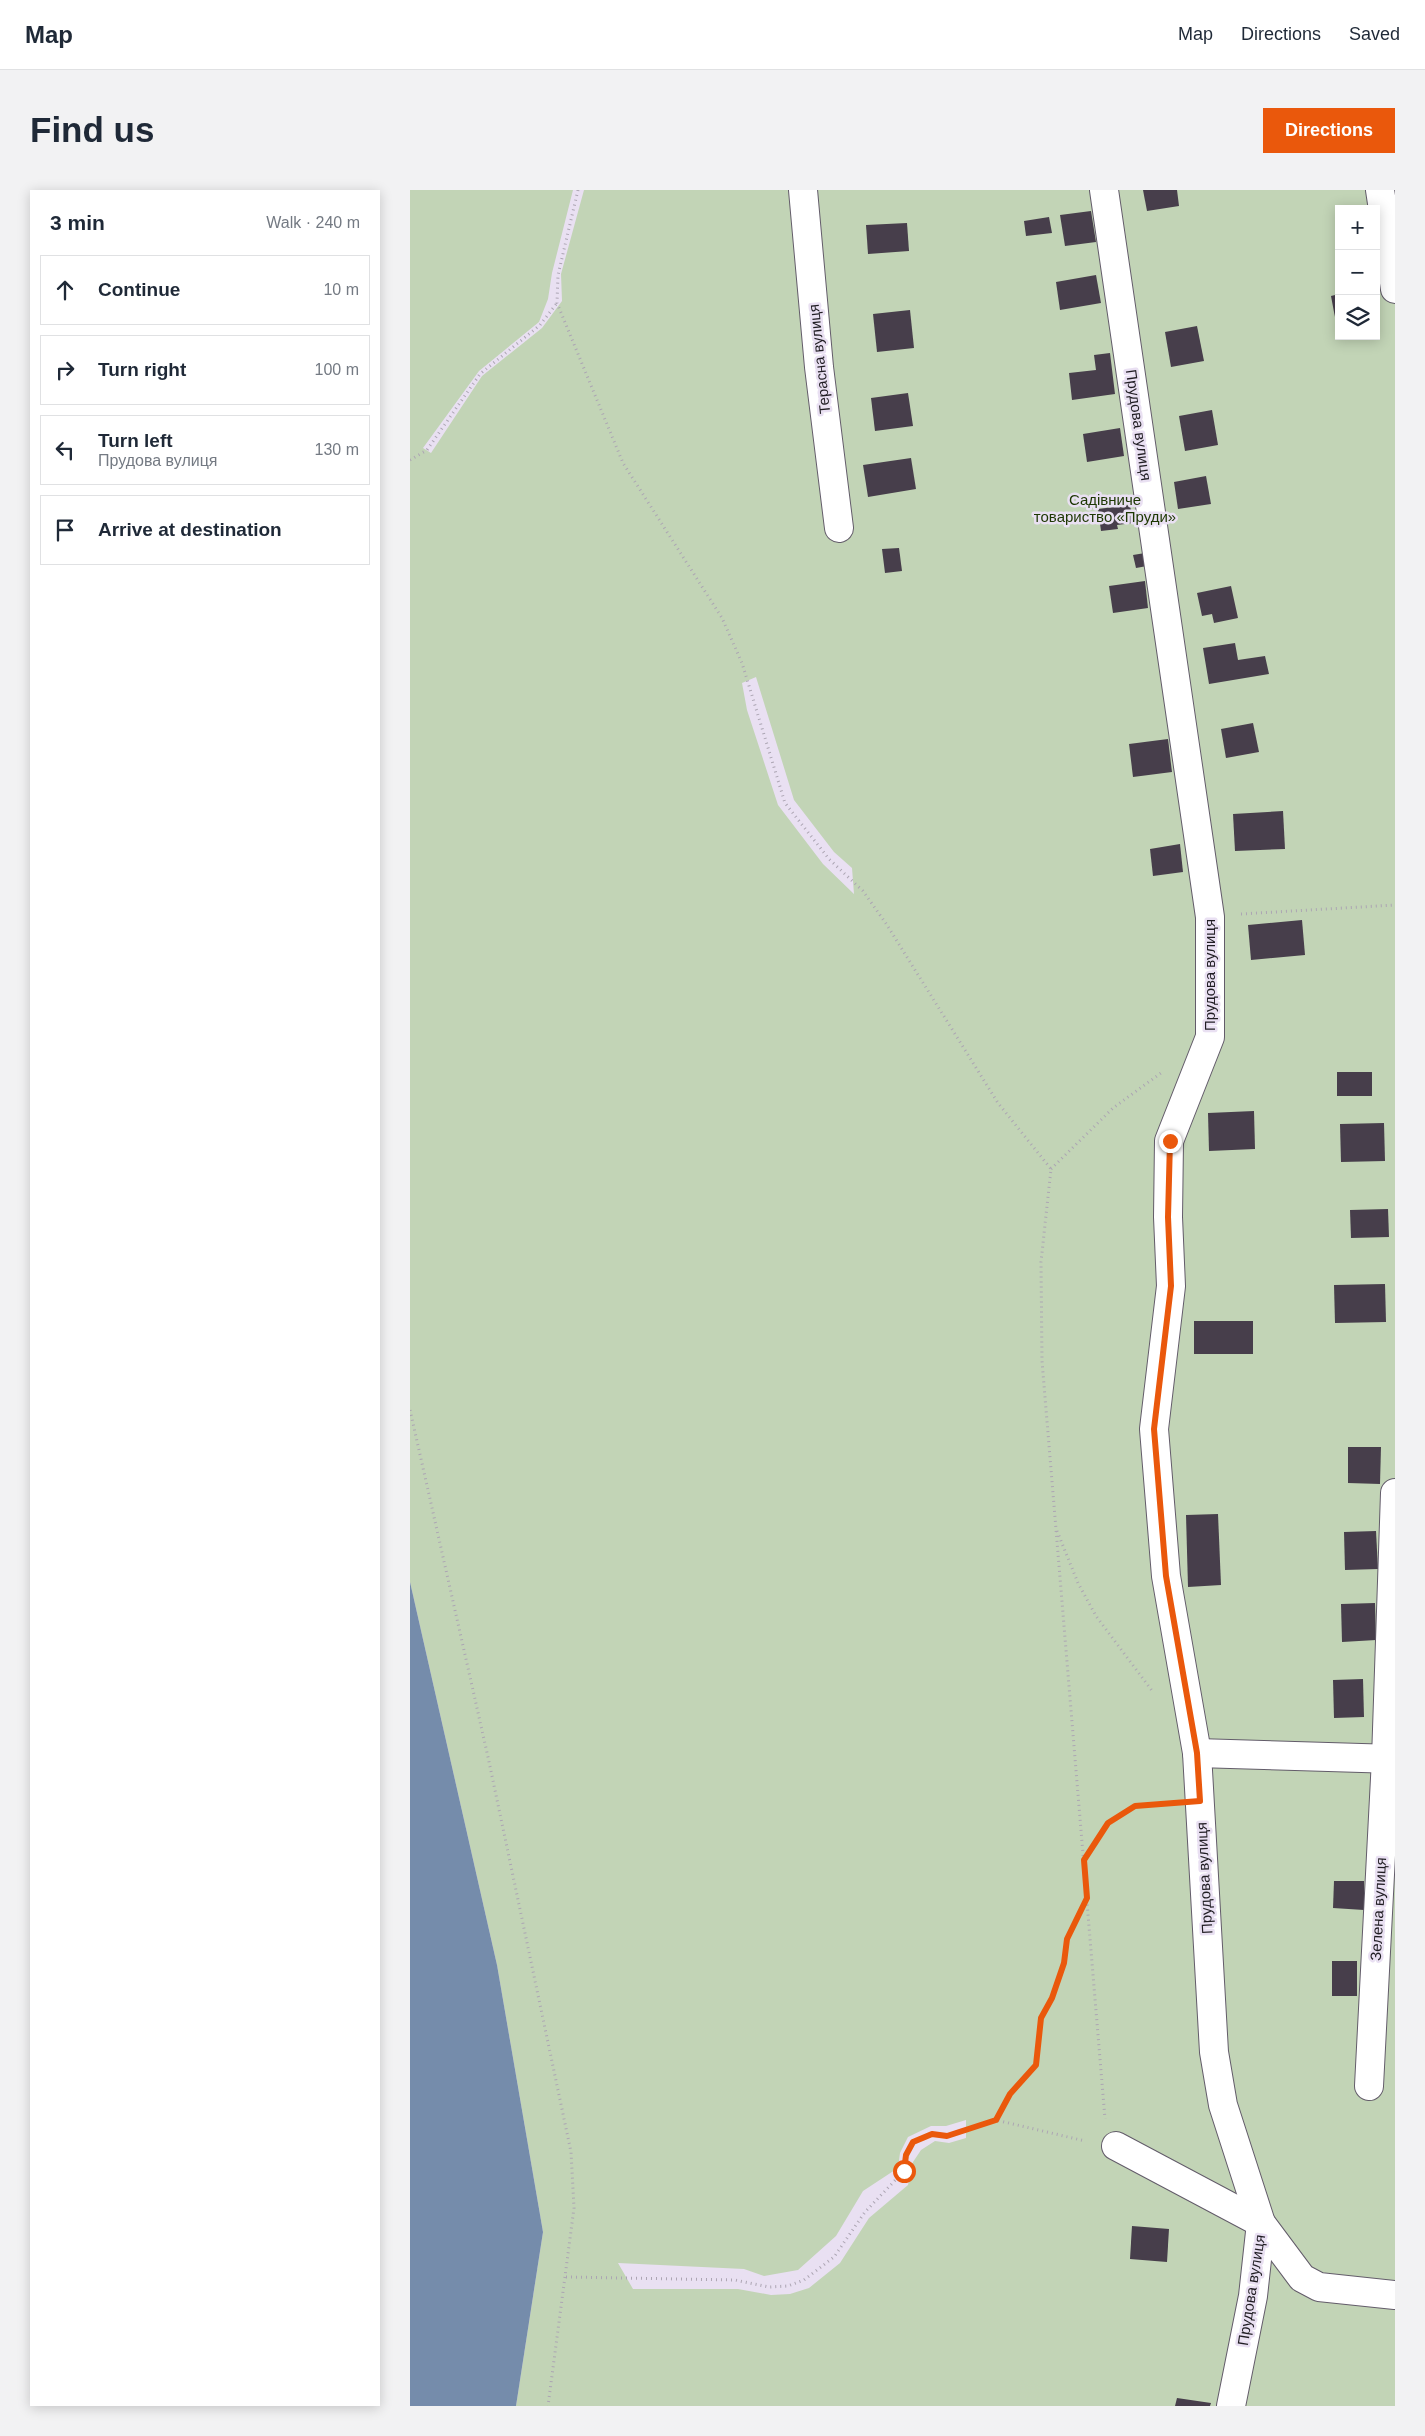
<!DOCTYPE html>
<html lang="en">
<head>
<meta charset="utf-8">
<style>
	:root { --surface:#fff; --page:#f2f2f3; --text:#1f2937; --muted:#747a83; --line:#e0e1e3; --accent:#ea580c }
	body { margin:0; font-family:Helvetica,sans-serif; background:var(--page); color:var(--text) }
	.controls { position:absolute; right:15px; top:15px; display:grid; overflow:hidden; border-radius:0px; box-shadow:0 2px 12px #0003 }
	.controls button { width:45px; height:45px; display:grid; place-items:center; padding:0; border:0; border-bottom:1px solid var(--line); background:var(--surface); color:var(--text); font:25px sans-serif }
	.stop { position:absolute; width:15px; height:15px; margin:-11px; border:4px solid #ea580c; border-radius:50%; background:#fff }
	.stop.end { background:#ea580c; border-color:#fff; box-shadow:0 1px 5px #0008 }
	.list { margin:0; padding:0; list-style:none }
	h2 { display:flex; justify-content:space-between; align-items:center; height:65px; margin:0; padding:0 20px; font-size:21px }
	h2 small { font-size:16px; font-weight:400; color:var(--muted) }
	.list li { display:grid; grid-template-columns:32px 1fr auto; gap:15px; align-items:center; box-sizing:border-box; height:70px; margin:0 10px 10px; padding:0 10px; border:1px solid var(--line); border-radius:0px }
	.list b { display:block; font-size:19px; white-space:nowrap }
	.list p { margin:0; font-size:16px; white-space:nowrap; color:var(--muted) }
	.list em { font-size:16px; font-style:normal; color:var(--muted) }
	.icon { flex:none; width:28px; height:28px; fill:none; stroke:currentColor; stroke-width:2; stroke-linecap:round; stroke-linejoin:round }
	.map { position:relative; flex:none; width:985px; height:2216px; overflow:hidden; border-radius:0px }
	header { display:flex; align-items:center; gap:30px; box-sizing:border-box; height:70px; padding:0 25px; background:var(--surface); border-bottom:1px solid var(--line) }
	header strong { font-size:24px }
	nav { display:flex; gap:28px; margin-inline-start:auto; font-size:18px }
	.intro { display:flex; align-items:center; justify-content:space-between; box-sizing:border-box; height:120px; padding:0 30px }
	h1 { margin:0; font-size:35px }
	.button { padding:12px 22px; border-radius:0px; background:var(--accent); color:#fff; font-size:18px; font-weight:700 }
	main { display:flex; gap:30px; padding:0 30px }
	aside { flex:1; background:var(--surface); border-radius:0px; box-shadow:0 2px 12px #0003 }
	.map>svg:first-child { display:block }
	.green { fill:#c2d4b6; fill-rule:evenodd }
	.water { fill:#758cab }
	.building { fill:#473e4b }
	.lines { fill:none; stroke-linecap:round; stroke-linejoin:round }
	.minor-casing { stroke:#635c6a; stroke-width:30 }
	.path { stroke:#aca5b3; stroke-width:3; stroke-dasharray:1 4; stroke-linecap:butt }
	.minor { stroke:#fff; stroke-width:28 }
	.route { stroke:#ea580c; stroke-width:6 }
	.labels { text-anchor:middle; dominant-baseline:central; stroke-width:5; stroke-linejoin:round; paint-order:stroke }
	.street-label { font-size:15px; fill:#201d23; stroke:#e9e0f2 }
	.park-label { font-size:15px; fill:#1d3702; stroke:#e9e0f2 }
</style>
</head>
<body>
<header>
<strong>Map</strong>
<nav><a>Map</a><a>Directions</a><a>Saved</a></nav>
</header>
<div class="intro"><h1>Find us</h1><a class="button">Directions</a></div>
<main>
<aside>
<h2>3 min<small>Walk · 240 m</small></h2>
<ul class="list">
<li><svg class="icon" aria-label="ahead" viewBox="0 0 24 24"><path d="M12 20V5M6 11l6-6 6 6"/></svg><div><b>Continue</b></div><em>10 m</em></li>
<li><svg class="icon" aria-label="right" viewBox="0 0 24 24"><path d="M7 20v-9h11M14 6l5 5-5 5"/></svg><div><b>Turn right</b></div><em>100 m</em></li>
<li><svg class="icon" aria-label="left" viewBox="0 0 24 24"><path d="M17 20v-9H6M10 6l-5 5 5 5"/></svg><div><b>Turn left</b><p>Прудова вулиця</p></div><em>130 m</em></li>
<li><svg class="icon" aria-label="arrive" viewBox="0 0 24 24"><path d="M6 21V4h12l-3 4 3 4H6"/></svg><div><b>Arrive at destination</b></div></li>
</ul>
</aside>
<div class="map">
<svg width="985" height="2216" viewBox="0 0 985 2216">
	<rect width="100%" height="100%" fill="#e9e0f2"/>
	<path class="green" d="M 0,0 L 163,0 L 142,83 L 138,109 L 129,132 L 69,181 L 13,258 L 21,263 L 72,186 L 132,138 L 152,111 L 151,84 L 174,0 L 985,0 L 985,2216 L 106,2216 L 133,2042 L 87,1775 L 0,1392 ZM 929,19 L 966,19 L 966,146 L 929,146 ZM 346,487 L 384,610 L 424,662 L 442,678 L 444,704 L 413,674 L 368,615 L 337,520 L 332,493 ZM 556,1930 L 556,1948 L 539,1953 L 525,1951 L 511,1960 L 503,1972 L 498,1995 L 459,2028 L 430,2073 L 399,2098 L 380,2104 L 361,2105 L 328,2099 L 223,2099 L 208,2073 L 334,2079 L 354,2086 L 388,2080 L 426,2046 L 453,2001 L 488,1978 L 490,1963 L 498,1947 L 521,1936 L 536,1936 Z"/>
	<path class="water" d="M 0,1392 L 87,1775 L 133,2042 L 106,2216 L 0,2216 Z"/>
	<g class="building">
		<path d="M 733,0 L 767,0 L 769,16 L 737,21 Z"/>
		<path d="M 681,21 L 686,52 L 655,56 L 650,25 Z"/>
		<path d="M 639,27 L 642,43 L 616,46 L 614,31 Z"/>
		<path d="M 497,33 L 499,61 L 458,64 L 456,35 Z"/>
		<path d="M 686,85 L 691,113 L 650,120 L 646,92 Z"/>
		<path d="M 929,104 L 929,143 L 928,143 L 921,106 Z"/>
		<path d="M 500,120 L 504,158 L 467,162 L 463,124 Z"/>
		<path d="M 787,136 L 794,171 L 761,177 L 755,142 Z"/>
		<path d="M 700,163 L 705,204 L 662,210 L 659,183 L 686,180 L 684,165 Z"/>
		<path d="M 498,203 L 503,236 L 465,241 L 461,208 Z"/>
		<path d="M 802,220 L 808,255 L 775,261 L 769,226 Z"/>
		<path d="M 710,238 L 714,266 L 677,272 L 673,244 Z"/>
		<path d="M 501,268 L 506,299 L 458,307 L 453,275 Z"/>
		<path d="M 796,286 L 801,314 L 768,319 L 764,292 Z"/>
		<path d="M 720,315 L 723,333 L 707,335 L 708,339 L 691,341 L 688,319 Z"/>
		<path d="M 489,358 L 492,381 L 475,383 L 472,359 Z"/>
		<path d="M 735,363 L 737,376 L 726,378 L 723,365 Z"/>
		<path d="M 735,391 L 738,418 L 703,423 L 699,396 Z"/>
		<path d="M 821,396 L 828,428 L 804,433 L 802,424 L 792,426 L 787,403 Z"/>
		<path d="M 825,453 L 828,470 L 855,466 L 859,484 L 799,494 L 793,458 Z"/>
		<path d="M 843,533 L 849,562 L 816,568 L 811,539 Z"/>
		<path d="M 758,549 L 762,582 L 723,587 L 719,554 Z"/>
		<path d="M 873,621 L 875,659 L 825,661 L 823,624 Z"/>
		<path d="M 770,654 L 773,682 L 743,686 L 740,659 Z"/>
		<path d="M 892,730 L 895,765 L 841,770 L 838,735 Z"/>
		<rect x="927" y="882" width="35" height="24"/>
		<path d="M 844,921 L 845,959 L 799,961 L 798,923 Z"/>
		<path d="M 974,933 L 975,971 L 931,972 L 930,934 Z"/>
		<path d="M 978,1019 L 979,1047 L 941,1048 L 940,1020 Z"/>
		<path d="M 975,1094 L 976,1132 L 925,1133 L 924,1095 Z"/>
		<rect x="784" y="1131" width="59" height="33"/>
		<path d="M 938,1257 L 971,1257 L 970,1294 L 938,1293 Z"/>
		<path d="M 808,1324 L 811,1395 L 778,1397 L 776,1325 Z"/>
		<path d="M 966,1341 L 968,1379 L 935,1380 L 934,1342 Z"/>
		<path d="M 965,1413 L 966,1450 L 932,1452 L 931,1414 Z"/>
		<path d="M 953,1489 L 954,1527 L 924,1528 L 923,1490 Z"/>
		<path d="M 924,1691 L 954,1691 L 954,1720 L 923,1718 Z"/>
		<rect x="922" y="1771" width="25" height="35"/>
		<path d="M 722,2036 L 759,2039 L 757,2072 L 720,2069 Z"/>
		<path d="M 767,2208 L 801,2213 L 800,2216 L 765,2216 Z"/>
	</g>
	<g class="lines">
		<g class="minor-casing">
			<g id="minor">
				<path d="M 393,0 L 409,177 L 429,338"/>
				<path d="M 694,0 L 800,727 L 800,847 L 759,951 L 758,1027 L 761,1096 L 744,1239 L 756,1386 L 787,1563 L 804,1862 L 813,1915 L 851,2033 L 843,2106 L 821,2216"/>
				<path d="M 970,0 L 985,99"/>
				<path d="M 787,1563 L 985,1569"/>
				<path d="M 959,1896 L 976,1569 L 985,1303"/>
				<path d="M 706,1956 L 851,2033 L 892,2088 L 909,2097 L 985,2105"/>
			</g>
		</g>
		<g class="path">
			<path d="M 168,0 L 148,85 L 147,113 L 213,273 L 312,428 L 332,473 L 375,613 L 419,669 L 453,701 L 477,735 L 588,913 L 641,979 L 631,1072 L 632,1171 L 695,1929"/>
			<path d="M 0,270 L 17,260 L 70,184 L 130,135 L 147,113"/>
			<path d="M 831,724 L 985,715"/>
			<path d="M 641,979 L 703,918 L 751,883"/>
			<path d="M 0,1220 L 78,1567 L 161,1962 L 164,2018 L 138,2216"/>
			<path d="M 647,1341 L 668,1393 L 686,1426 L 743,1502"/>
			<path d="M 674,1670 L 698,1633 L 725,1616 L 760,1613"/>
			<path d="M 586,1930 L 600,1904 L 626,1875 L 631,1828 L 642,1808 L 655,1773 L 657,1749 L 676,1709"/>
			<path d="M 156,2087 L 325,2090 L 359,2097 L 378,2096 L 394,2090 L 424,2067 L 455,2022 L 494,1981 L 496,1965 L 503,1952 L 522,1943 L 537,1946 L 586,1930 L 675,1951"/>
		</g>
		<use href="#minor" class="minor"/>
	</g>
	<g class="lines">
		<path class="route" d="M 494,1981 L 496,1965 L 503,1952 L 522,1944 L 537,1946 L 586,1930 L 600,1904 L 626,1875 L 631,1828 L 642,1808 L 654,1773 L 657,1749 L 677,1708 L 674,1670 L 698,1633 L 725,1616 L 790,1611 L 787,1563 L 756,1386 L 744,1239 L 761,1096 L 758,1027 L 760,951"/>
	</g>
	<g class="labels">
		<g class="street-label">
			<text transform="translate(409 169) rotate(-96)">Терасна вулиця</text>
			<text transform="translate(729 235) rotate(82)">Прудова вулиця</text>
			<text transform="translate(799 785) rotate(-90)">Прудова вулиця</text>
			<text transform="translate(794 1688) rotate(-93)">Прудова вулиця</text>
			<text transform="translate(968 1719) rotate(-87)">Зелена вулиця</text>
			<text transform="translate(841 2100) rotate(-81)">Прудова вулиця</text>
		</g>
		<g class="park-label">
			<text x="695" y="309">Садівниче<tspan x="695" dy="17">товариство «Пруди»</tspan></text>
		</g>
	</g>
</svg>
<div class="controls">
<button>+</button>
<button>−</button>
<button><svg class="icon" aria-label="layers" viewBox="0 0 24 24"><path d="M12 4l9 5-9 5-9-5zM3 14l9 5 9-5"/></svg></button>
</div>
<div class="stop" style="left:494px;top:1981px"></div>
<div class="stop end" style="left:760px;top:951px"></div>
</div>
</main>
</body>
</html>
